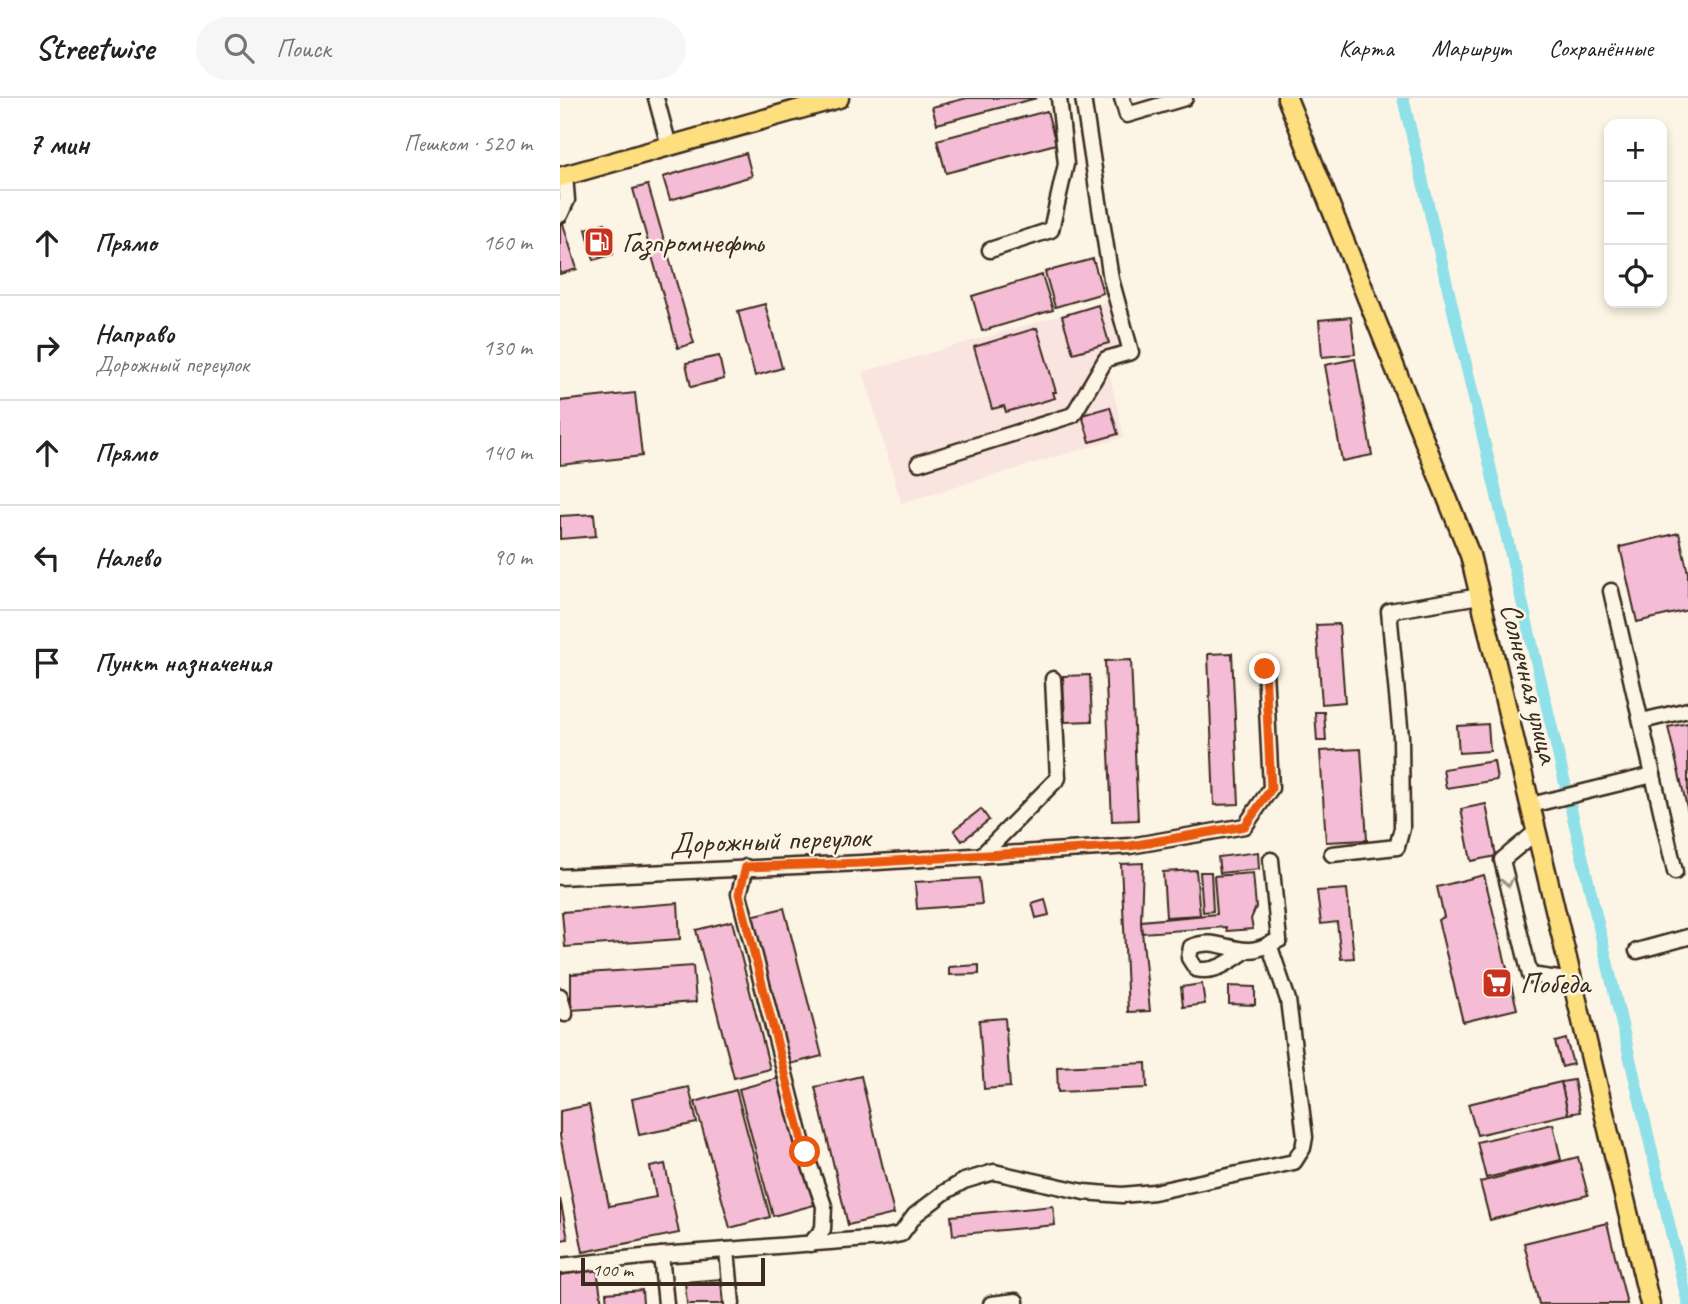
<!DOCTYPE html>
<html lang="ru">
<head>
<meta charset="utf-8">
<style>
	:root { --surface:#fff; --page:#f6f6f6; --text:#222; --muted:#767676; --line:#e0e0e0 }
	body { margin:0; font-family:Caveat,sans-serif; background:var(--page); color:var(--text) }
	.controls { position:absolute; right:21px; top:21px; display:grid; overflow:hidden; border-radius:14px; box-shadow:0 4px 10px #0003 }
	.controls button { width:63px; height:63px; display:grid; place-items:center; padding:0; border:0; border-bottom:2px solid var(--line); background:var(--surface); color:var(--text); font:35px sans-serif }
	.scale { position:absolute; left:21px; bottom:18px; width:184px; box-sizing:border-box; padding-left:7px; border:4px solid #3b2a1e; border-top:0; font-size:19px; line-height:24px; white-space:nowrap; color:#3b2a1e; -webkit-text-stroke:5px #fcf5e5; paint-order:stroke }
	.stop { position:absolute; width:21px; height:21px; margin:-16px; border:5px solid #ea580c; border-radius:50%; background:#fff }
	.stop.end { background:#ea580c; border-color:#fff; box-shadow:0 2px 7px #0008 }
	.list { margin:0; padding:0; list-style:none }
	h2 { display:flex; justify-content:space-between; align-items:center; height:91px; margin:0; padding:0 28px; font-size:30px }
	h2 small { font-size:23px; font-weight:400; color:var(--muted) }
	.list li { display:grid; grid-template-columns:46px 1fr auto; gap:21px; align-items:center; box-sizing:border-box; height:105px; padding:0 28px; border-top:2px solid var(--line) }
	.list b { display:block; font-size:26px; white-space:nowrap }
	.list p { margin:0; font-size:23px; white-space:nowrap; color:var(--muted) }
	.list em { font-size:23px; font-style:normal; color:var(--muted) }
	.icon { flex:none; width:38px; height:38px; fill:none; stroke:currentColor; stroke-width:2; stroke-linecap:round; stroke-linejoin:round }
	.map { position:relative; flex:none; width:1128px; height:1206px; overflow:hidden }
	header { display:flex; align-items:center; gap:42px; box-sizing:border-box; height:98px; padding:0 35px; background:var(--surface); border-bottom:2px solid var(--line) }
	header strong { font-size:33px }
	nav { display:flex; gap:38px; margin-inline-start:auto; font-size:24px }
	.search { width:490px; height:63px; background:var(--page); display:flex; align-items:center; gap:18px; box-sizing:border-box; padding:0 24px; border-radius:38px; color:var(--muted); font-size:26px }
	main { display:flex }
	aside { flex:1; background:var(--surface) }
	.map>svg:first-child { display:block }
	.built { fill:#fae4e0 }
	.lines { fill:none; stroke-linecap:round; stroke-linejoin:round }
	.canal { stroke:#8fe0e8; stroke-width:12 }
	.building { fill:#f4bdd5; stroke:#3b2a1e; stroke-width:2 }
	.minor-casing { stroke:#3b2a1e; stroke-width:19 }
	.major-casing { stroke:#3b2a1e; stroke-width:23 }
	.minor { stroke:#fcf5e5; stroke-width:14 }
	.major { stroke:#fddf80; stroke-width:18 }
	.oneway { stroke:#9c9082 }
	.route { stroke:#ea580c; stroke-width:9 }
	.labels { text-anchor:middle; dominant-baseline:central; stroke-width:5; stroke-linejoin:round; paint-order:stroke }
	.poi-label { font-size:30px; fill:#3b2a1e; stroke:#fcf5e5; text-anchor:start }
	.street-label { font-size:30px; fill:#3b2a1e; stroke:#fcf5e5 }
</style>
</head>
<body>
<header>
<strong>Streetwise</strong>
<div class="search"><svg class="icon" aria-label="search" viewBox="0 0 24 24"><circle cx="10" cy="10" r="6"/><path d="M15 15l6 6"/></svg>Поиск</div>
<nav><a>Карта</a><a>Маршрут</a><a>Сохранённые</a></nav>
</header>
<main>
<aside>
<h2>7 мин<small>Пешком · 520 m</small></h2>
<ul class="list">
<li><svg class="icon" aria-label="ahead" viewBox="0 0 24 24"><path d="M12 20V5M6 11l6-6 6 6"/></svg><div><b>Прямо</b></div><em>160 m</em></li>
<li><svg class="icon" aria-label="right" viewBox="0 0 24 24"><path d="M7 20v-9h11M14 6l5 5-5 5"/></svg><div><b>Направо</b><p>Дорожный переулок</p></div><em>130 m</em></li>
<li><svg class="icon" aria-label="ahead" viewBox="0 0 24 24"><path d="M12 20V5M6 11l6-6 6 6"/></svg><div><b>Прямо</b></div><em>140 m</em></li>
<li><svg class="icon" aria-label="left" viewBox="0 0 24 24"><path d="M17 20v-9H6M10 6l-5 5 5 5"/></svg><div><b>Налево</b></div><em>90 m</em></li>
<li><svg class="icon" aria-label="arrive" viewBox="0 0 24 24"><path d="M6 21V4h12l-3 4 3 4H6"/></svg><div><b>Пункт назначения</b></div></li>
</ul>
</aside>
<div class="map">
<svg width="1128" height="1206" viewBox="0 0 1128 1206">
	<rect width="100%" height="100%" fill="#fcf5e5"/>
	<filter id="ink" filterUnits="userSpaceOnUse"><feTurbulence type="fractalNoise" baseFrequency=".0143" numOctaves="2"/><feDisplacementMap in="SourceGraphic" scale="14" xChannelSelector="R" yChannelSelector="G"/><feConvolveMatrix kernelMatrix="1 2 1 2 8 2 1 2 1" color-interpolation-filters="sRGB"/></filter>
	<g filter="url(#ink)">
		<path class="built" d="M 550,203 L 562,246 L 544,251 L 564,339 L 341,405 L 303,274 Z"/>
		<g class="lines">
			<path class="canal" d="M 843,0 L 1128,1206"/>
		</g>
		<g class="building">
			<path d="M 407,0 L 477,0 L 377,26 L 372,9 Z"/>
			<path d="M 487,13 L 496,46 L 386,75 L 377,42 Z"/>
			<path d="M 186,55 L 192,78 L 110,102 L 103,79 Z"/>
			<path d="M 88,87 L 134,245 L 118,250 L 73,91 Z"/>
			<path d="M 0,116 L 17,171 L 0,176 Z"/>
			<path d="M 45,125 L 53,156 L 34,162 L 26,131 Z"/>
			<path d="M 533,161 L 543,195 L 495,209 L 485,174 Z"/>
			<path d="M 482,177 L 493,212 L 422,233 L 412,198 Z"/>
			<path d="M 205,206 L 222,270 L 195,278 L 178,213 Z"/>
			<path d="M 538,207 L 549,245 L 513,255 L 502,218 Z"/>
			<path d="M 791,219 L 795,256 L 762,259 L 759,222 Z"/>
			<path d="M 477,230 L 496,294 L 493,294 L 495,300 L 446,314 L 444,308 L 432,311 L 414,249 Z"/>
			<path d="M 159,258 L 164,281 L 131,289 L 126,265 Z"/>
			<path d="M 795,261 L 812,357 L 782,363 L 765,267 Z"/>
			<path d="M 75,295 L 82,358 L 0,367 L 0,303 Z"/>
			<path d="M 550,309 L 558,336 L 530,344 L 522,317 Z"/>
			<path d="M 34,416 L 36,438 L 0,441 L 0,418 Z"/>
			<path d="M 1119,435 L 1128,475 L 1128,512 L 1077,524 L 1060,449 Z"/>
			<path d="M 779,526 L 785,604 L 762,606 L 756,527 Z"/>
			<path d="M 672,555 L 679,706 L 654,707 L 648,556 Z"/>
			<path d="M 571,562 L 578,722 L 552,723 L 545,563 Z"/>
			<path d="M 530,577 L 532,623 L 505,624 L 503,578 Z"/>
			<path d="M 755,614 L 764,614 L 766,643 L 757,643 Z"/>
			<path d="M 1128,625 L 1128,714 L 1108,629 Z"/>
			<path d="M 928,626 L 930,653 L 899,655 L 897,628 Z"/>
			<path d="M 801,651 L 807,742 L 766,744 L 760,653 Z"/>
			<path d="M 934,663 L 937,682 L 886,690 L 883,671 Z"/>
			<path d="M 926,706 L 936,758 L 911,763 L 901,711 Z"/>
			<path d="M 421,711 L 429,722 L 402,743 L 394,732 Z"/>
			<path d="M 698,754 L 699,771 L 660,775 L 658,759 Z"/>
			<path d="M 583,765 L 581,823 L 590,913 L 568,914 L 561,766 Z"/>
			<path d="M 636,772 L 640,817 L 606,819 L 603,774 Z"/>
			<path d="M 640,774 L 651,774 L 653,813 L 643,814 Z"/>
			<path d="M 693,775 L 696,809 L 691,821 L 693,831 L 667,833 L 666,829 L 582,835 L 581,823 L 657,816 L 654,778 Z"/>
			<path d="M 924,777 L 957,911 L 903,924 L 878,822 L 884,819 L 877,789 Z"/>
			<path d="M 419,780 L 422,806 L 357,811 L 355,784 Z"/>
			<path d="M 787,791 L 794,860 L 781,861 L 777,824 L 761,826 L 757,793 Z"/>
			<path d="M 485,801 L 489,817 L 476,820 L 472,805 Z"/>
			<path d="M 118,805 L 120,841 L 5,849 L 2,814 Z"/>
			<path d="M 224,810 L 262,958 L 226,967 L 187,819 Z"/>
			<path d="M 172,823 L 210,971 L 174,980 L 136,832 Z"/>
			<path d="M 419,867 L 419,876 L 389,877 L 389,869 Z"/>
			<path d="M 133,868 L 136,904 L 11,912 L 11,876 Z"/>
			<path d="M 642,886 L 645,906 L 623,909 L 621,889 Z"/>
			<path d="M 669,888 L 695,889 L 695,907 L 669,906 Z"/>
			<path d="M 445,920 L 450,989 L 424,991 L 419,922 Z"/>
			<path d="M 1006,941 L 1013,966 L 1002,969 L 995,944 Z"/>
			<path d="M 586,965 L 587,990 L 498,994 L 497,969 Z"/>
			<path d="M 301,978 L 334,1116 L 288,1127 L 255,989 Z"/>
			<path d="M 219,980 L 254,1107 L 213,1118 L 179,991 Z"/>
			<path d="M 1014,982 L 1020,1014 L 1008,1016 L 1001,984 Z"/>
			<path d="M 1001,984 L 1008,1016 L 917,1037 L 908,1006 Z"/>
			<path d="M 129,989 L 137,1025 L 79,1037 L 72,1001 Z"/>
			<path d="M 176,992 L 210,1119 L 170,1130 L 135,1004 Z"/>
			<path d="M 29,1007 L 49,1108 L 96,1099 L 90,1069 L 105,1066 L 119,1135 L 23,1154 L 0,1038 L 0,1013 Z"/>
			<path d="M 993,1026 L 1001,1062 L 926,1080 L 917,1044 Z"/>
			<path d="M 1018,1059 L 1028,1097 L 930,1122 L 920,1084 Z"/>
			<path d="M 0,1101 L 8,1141 L 0,1142 Z"/>
			<path d="M 493,1108 L 495,1127 L 393,1137 L 391,1118 Z"/>
			<path d="M 1047,1125 L 1067,1206 L 979,1206 L 964,1145 Z"/>
			<path d="M 37,1171 L 42,1206 L 0,1206 L 0,1177 Z"/>
			<path d="M 161,1181 L 163,1206 L 127,1206 L 125,1184 Z"/>
			<path d="M 82,1192 L 83,1206 L 47,1206 L 46,1195 Z"/>
		</g>
		<g class="lines">
			<g class="minor-casing">
				<g id="minor">
					<path d="M 96,0 L 109,48"/>
					<path d="M 562,0 L 567,17 L 625,0"/>
					<path d="M 0,117 L 7,102 L 5,77"/>
					<path d="M 430,152 L 491,132 L 506,66 L 499,0"/>
					<path d="M 359,365 L 513,317 L 546,261 L 571,254 L 551,181 L 523,0"/>
					<path d="M 1082,623 L 1128,612"/>
					<path d="M 1093,677 L 1115,774"/>
					<path d="M 971,707 L 1093,677 L 1051,493"/>
					<path d="M 977,733 L 942,762 L 970,877 L 1013,883"/>
					<path d="M 772,756 L 837,749 L 842,730 L 841,639 L 829,513 L 920,498"/>
					<path d="M 421,758 L 498,680 L 493,581"/>
					<path d="M 186,769 L 179,796 L 245,1054 L 264,1108 L 263,1131 L 250,1146"/>
					<path d="M 0,779 L 302,765 L 570,748 L 685,728 L 711,690 L 705,571"/>
					<path d="M 687,852 C 671,863 655,876 636,871 L 629,860 L 631,849 C 653,840 665,851 687,852 C 698,853 709,846 719,842 L 711,762"/>
					<path d="M 1077,853 L 1128,839"/>
					<path d="M 0,898 L 5,916"/>
					<path d="M 167,1152 L 172,1206"/>
					<path d="M 101,1157 L 106,1206"/>
					<path d="M 0,1168 L 101,1157 L 322,1140 L 341,1136 L 355,1117 L 385,1094 L 404,1083 L 434,1074 L 524,1094 L 562,1097 L 594,1094 L 734,1064 L 743,1050 L 745,1039 L 728,902 L 709,846"/>
					<path d="M 431,1206 L 456,1203 L 456,1206"/>
				</g>
			</g>
			<g class="major-casing">
				<g id="major">
					<path d="M 727,0 L 910,457 L 1090,1206"/>
					<path d="M 0,79 L 279,0"/>
				</g>
			</g>
			<use href="#minor" class="minor"/>
			<use href="#major" class="major"/>
		</g>
		<defs><path id="oneway-chevron" d="M-2-3.5L2.5 0L-2 3.5" fill="none" stroke-width="1.6" stroke-linecap="round" stroke-linejoin="round" transform="scale(1.75)"/></defs>
		<use class="oneway" href="#oneway-chevron" transform="translate(948 784) rotate(77)"/>
	</g>
	<g class="lines" filter="url(#ink)">
		<path class="route" d="M 245,1054 L 179,796 L 186,769 L 302,765 L 570,748 L 685,728 L 711,691 L 705,571"/>
	</g>
	<defs>
		<g id="fuel-square" transform="scale(1.575)"><rect x="-9" y="-9" width="18" height="18" rx="4" fill="#c8321e" stroke="#fcf5e5"/><path d="M-5.5-6h7V0h2V4h1.3V-2.5L3-4.5l.8-.8L6-3V5H2.5V1h-1V6h-7ZM-4.2-4.7v3.2H.2V-4.7Z" fill="#fff"/></g>
		<g id="supermarket-square" transform="scale(1.575)"><rect x="-9" y="-9" width="18" height="18" rx="4" fill="#c8321e" stroke="#fcf5e5"/><path d="M-6-5.5h2.5l.6 2H6L4.5 2H-2.5L-4.4-4H-6ZM-1.5 3.2a1.3 1.3 0 1 0 .1 0ZM3 3.2a1.3 1.3 0 1 0 .1 0Z" fill="#fff"/></g>
	</defs>
	<g fill-rule="evenodd">
		<use href="#fuel-square" x="39" y="144"/>
		<use href="#supermarket-square" x="937" y="885"/>
	</g>
	<g class="labels">
		<g class="poi-label">
			<text x="62" y="144">Газпромнефть</text>
			<text x="960" y="885">Победа</text>
		</g>
		<g class="street-label">
			<text transform="translate(970 585) rotate(76)">Солнечная улица</text>
			<text transform="translate(210 742) rotate(-2)">Дорожный переулок</text>
		</g>
	</g>
</svg>
<div class="controls">
<button>+</button>
<button>−</button>
<button><svg class="icon" aria-label="locate" viewBox="0 0 24 24"><circle cx="12" cy="12" r="6"/><path d="M12 2v4M12 18v4M2 12h4M18 12h4"/></svg></button>
</div>
<div class="scale">100 m</div>
<div class="stop" style="left:245px;top:1054px"></div>
<div class="stop end" style="left:705px;top:571px"></div>
</div>
</main>
</body>
</html>
